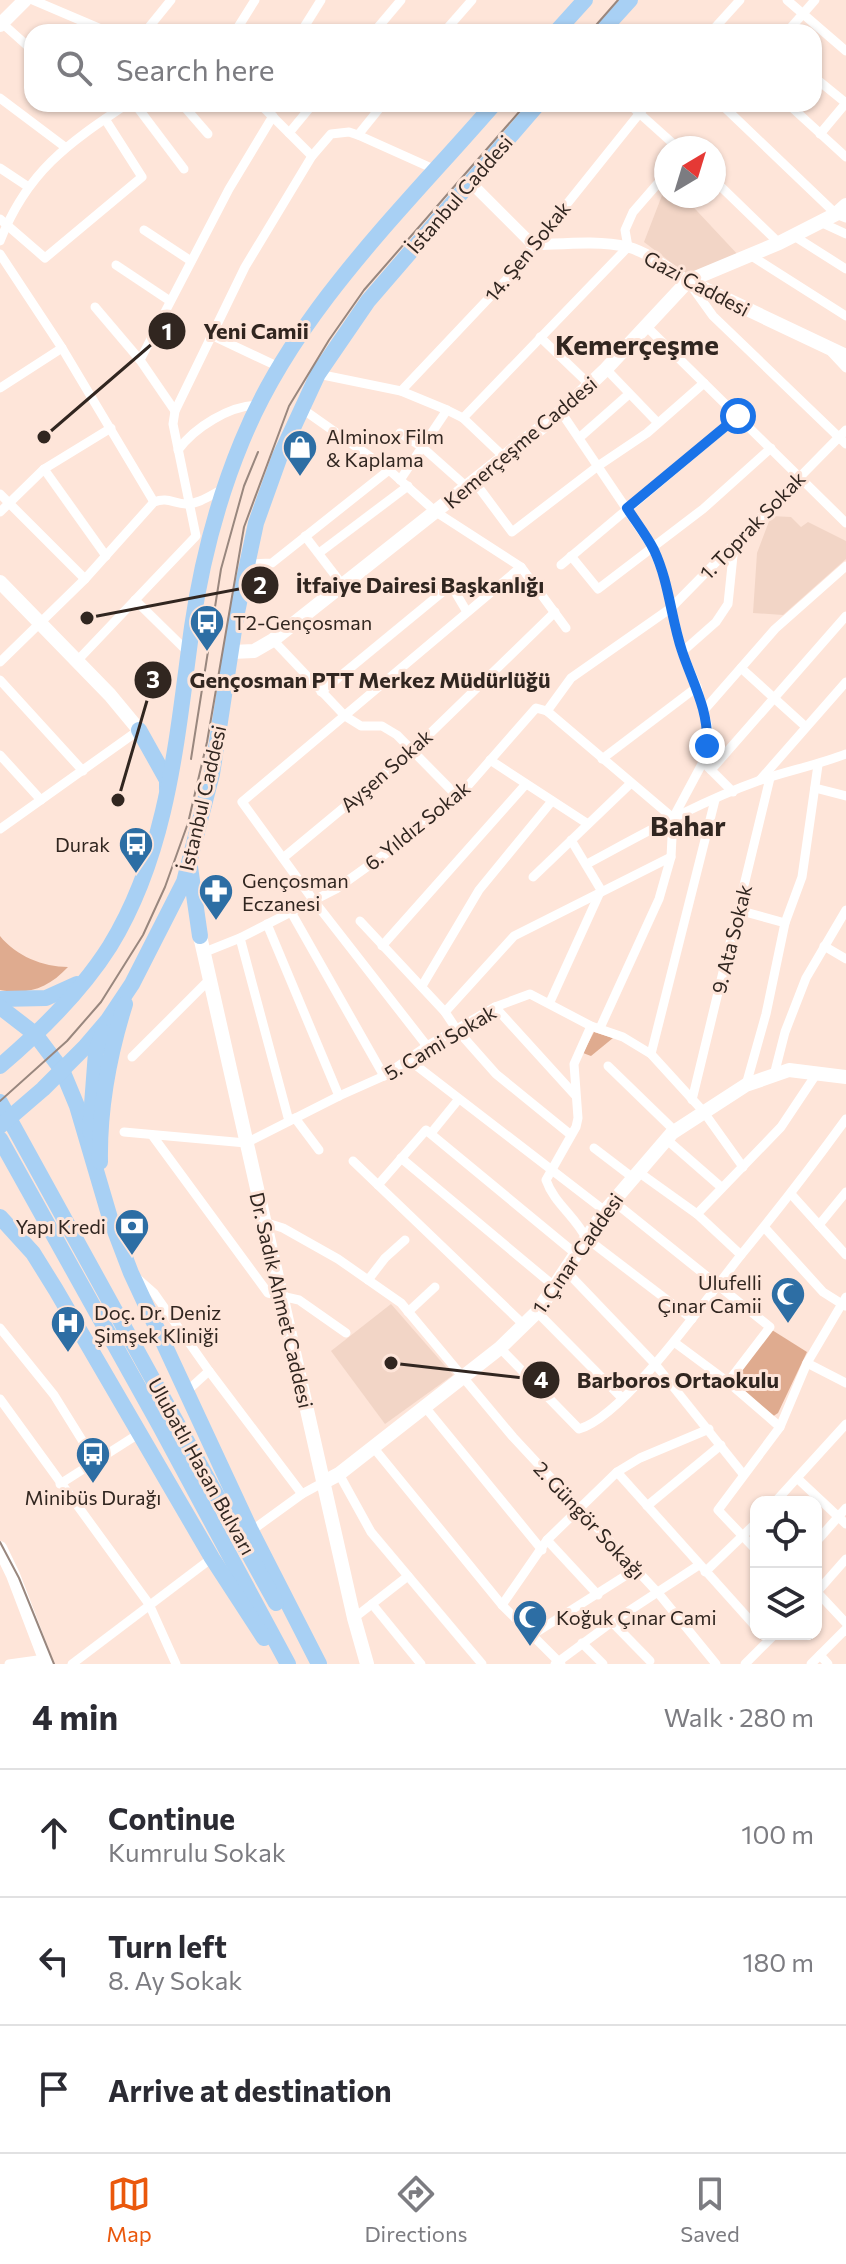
<!DOCTYPE html>
<html lang="en">
<head>
<meta charset="utf-8">
<style>
	:root { --surface:#fff; --page:#f2f2f3; --text:#2b2b33; --muted:#7c7c81; --line:#e1e1e2; --accent:#ea580c }
	body { margin:0; font-family:Commissioner,sans-serif; background:var(--page); color:var(--text) }
	.controls { position:absolute; right:24px; bottom:24px; display:grid; overflow:hidden; border-radius:16px; box-shadow:0 2px 6px #0004 }
	.controls button { width:72px; height:72px; display:grid; place-items:center; padding:0; border:0; border-bottom:2px solid var(--line); background:var(--surface); color:var(--text); font:40px sans-serif }
	.compass { position:absolute; left:654px; top:136px; width:72px; height:72px; border-radius:50%; background:var(--surface); box-shadow:0 2px 6px #0004; rotate:38deg }
	.stop { position:absolute; width:24px; height:24px; margin:-18px; border:6px solid #1a73e8; border-radius:50%; background:#fff }
	.stop.end { background:#1a73e8; border-color:#fff; box-shadow:0 2px 8px #0008 }
	.list { margin:0; padding:0; list-style:none }
	h2 { display:flex; justify-content:space-between; align-items:center; height:104px; margin:0; padding:0 32px; font-size:34px }
	h2 small { font-size:26px; font-weight:400; color:var(--muted) }
	.list li { display:grid; grid-template-columns:52px 1fr auto; gap:24px; align-items:center; box-sizing:border-box; height:128px; padding:0 32px; border-top:2px solid var(--line) }
	.list b { display:block; font-size:30px; white-space:nowrap }
	.list p { margin:0; font-size:26px; white-space:nowrap; color:var(--muted) }
	.list em { font-size:26px; font-style:normal; color:var(--muted) }
	.icon { flex:none; width:44px; height:44px; fill:none; stroke:currentColor; stroke-width:2; stroke-linecap:round; stroke-linejoin:round }
	.map { position:relative; flex:none; width:846px; height:1664px; overflow:hidden }
	.search { position:absolute; background:var(--surface); box-shadow:0 2px 6px #0004; left:24px; right:24px; top:24px; height:88px; display:flex; align-items:center; gap:20px; box-sizing:border-box; padding:0 28px; border-radius:24px; color:var(--muted); font-size:30px }
	.sheet { height:488px; background:var(--surface) }
	nav { display:flex; justify-content:space-around; align-items:center; box-sizing:border-box; height:112px; border-top:2px solid var(--line); background:var(--surface); font-size:22px; color:var(--muted) }
	nav a { display:grid; justify-items:center; gap:4px }
	nav .on { color:var(--accent) }
	.map>svg:first-child { display:block }
	.built { fill:#f2d5c6 }
	.green { fill:#dfab8f }
	.lines { fill:none; stroke-linecap:round; stroke-linejoin:round }
	.minor { stroke:#fff; stroke-width:9 }
	.tertiary { stroke:#fff; stroke-width:11 }
	.secondary { stroke:#fff; stroke-width:14 }
	.trunk { stroke:#a8d0f4; stroke-width:16 }
	.tram { stroke:#99877e; stroke-width:2 }
	.route { stroke:#1a73e8; stroke-width:10 }
	.labels { text-anchor:middle; dominant-baseline:central; stroke-width:6; stroke-linejoin:round; paint-order:stroke }
	.street-label { font-size:20px; fill:#312620; stroke:#fee5d9 }
	.poi-label { font-size:20px; fill:#312620; stroke:#fee5d9; text-anchor:start }
	.district-label { font-size:28px; font-weight:bold; fill:#312620; stroke:#fee5d9 }
	.leader { fill:none; stroke:#312620; stroke-width:3 }
	.callout-dot { fill:#312620; stroke:#fee5d9; stroke-width:3 }
	.mark-label { font-size:24px; text-anchor:middle; font-weight:bold; fill:#fff }
	.callout-label { font-size:22px; text-anchor:middle; font-weight:bold; fill:#312620; stroke:#fee5d9; stroke-width:6; stroke-linejoin:round; paint-order:stroke }
</style>
</head>
<body>
<div class="map">
<svg width="846" height="1664" viewBox="0 0 846 1664">
	<rect width="100%" height="100%" fill="#fee5d9"/>
	<g class="built">
		<path d="M 666,185 L 666,196 L 683,196 L 740,257 L 689,276 L 644,242 Z"/>
		<path d="M 771,516 L 791,517 L 801,527 L 808,522 L 846,541 L 846,559 L 783,615 L 753,613 L 757,553 Z"/>
		<path d="M 391,1304 L 453,1375 L 385,1424 L 331,1351 Z"/>
	</g>
	<g class="green">
		<path d="M 0,936 C 16,956 43,967 68,967 C 48,988 30,995 0,990 Z"/>
		<path d="M 594,1032 L 613,1038 L 591,1056 L 583,1053 Z"/>
		<path d="M 772,1330 L 807,1352 L 778,1413 L 772,1417 L 730,1381 Z"/>
	</g>
	<g class="lines">
		<g class="minor">
			<path d="M 33,0 L 108,32"/>
			<path d="M 787,0 L 846,51"/>
			<path d="M 2,23 L 32,50"/>
			<path d="M 145,32 L 171,0"/>
			<path d="M 235,32 L 255,0"/>
			<path d="M 301,32 L 321,0"/>
			<path d="M 374,32 L 401,0"/>
			<path d="M 444,32 L 472,0"/>
			<path d="M 711,32 L 740,0"/>
			<path d="M 787,32 L 815,0"/>
			<path d="M 814,77 L 846,103"/>
			<path d="M 0,98 L 65,147"/>
			<path d="M 135,104 L 184,169"/>
			<path d="M 182,104 L 208,134"/>
			<path d="M 260,104 L 312,156"/>
			<path d="M 629,104 L 678,148"/>
			<path d="M 721,104 L 836,214 L 846,218"/>
			<path d="M 788,104 L 846,157"/>
			<path d="M 289,133 L 313,104"/>
			<path d="M 820,134 L 846,103"/>
			<path d="M 358,135 L 383,104"/>
			<path d="M 0,168 L 27,186"/>
			<path d="M 714,180 L 779,243"/>
			<path d="M 0,219 L 45,258 L 142,177 L 105,119"/>
			<path d="M 820,222 L 846,234"/>
			<path d="M 144,230 L 191,261"/>
			<path d="M 794,236 L 846,269"/>
			<path d="M 0,241 C 27,172 67,144 127,104"/>
			<path d="M 0,254 L 62,348 L 154,502"/>
			<path d="M 750,255 L 846,316"/>
			<path d="M 116,265 L 170,301"/>
			<path d="M 690,284 L 713,316 L 846,444"/>
			<path d="M 95,307 L 140,360 L 175,411"/>
			<path d="M 647,327 L 846,523"/>
			<path d="M 211,335 L 279,367"/>
			<path d="M 540,337 L 590,385"/>
			<path d="M 832,353 L 846,368"/>
			<path d="M 140,360 L 229,189 L 273,116"/>
			<path d="M 606,369 L 658,423"/>
			<path d="M 318,374 L 401,391 L 447,410 L 463,418 L 504,457"/>
			<path d="M 0,388 L 62,348"/>
			<path d="M 401,391 L 506,280 L 647,104"/>
			<path d="M 301,408 L 389,470 L 436,512 L 521,567 L 566,628"/>
			<path d="M 561,412 L 653,548 L 664,577 L 682,652 L 697,687 L 708,727 L 703,762 L 673,818 L 671,857 L 659,899 L 600,1028"/>
			<path d="M 463,418 L 628,247 L 625,230 L 633,212 L 666,174"/>
			<path d="M 400,433 L 422,447 L 467,487"/>
			<path d="M 579,438 L 629,394"/>
			<path d="M 178,450 C 195,427 229,406 258,405"/>
			<path d="M 44,469 L 106,556"/>
			<path d="M 400,480 L 447,410"/>
			<path d="M 474,481 L 512,532 L 598,466 L 647,433 L 704,383"/>
			<path d="M 0,494 L 85,579"/>
			<path d="M 0,512 L 44,469 L 111,428"/>
			<path d="M 305,536 L 344,587"/>
			<path d="M 319,553 L 408,486"/>
			<path d="M 571,556 L 598,589 L 703,509 L 771,448"/>
			<path d="M 247,564 L 272,563 L 389,470"/>
			<path d="M 561,565 L 738,416"/>
			<path d="M 135,600 L 189,653"/>
			<path d="M 273,640 L 345,716 L 361,726 L 382,726 L 397,735 L 458,797"/>
			<path d="M 682,652 L 716,622 L 728,604 L 734,546"/>
			<path d="M 77,661 L 196,536 L 173,424 L 175,411 L 245,267 L 312,156 L 331,134 L 349,132 L 358,135 L 436,170"/>
			<path d="M 0,662 L 85,579 L 154,502 C 167,497 173,503 186,504 C 199,504 211,495 223,489"/>
			<path d="M 741,668 L 806,727"/>
			<path d="M 0,680 L 83,771"/>
			<path d="M 321,692 L 451,585 L 467,612"/>
			<path d="M 705,709 L 775,629 L 846,566"/>
			<path d="M 547,711 L 571,678 L 671,608 L 846,430"/>
			<path d="M 0,755 L 41,800"/>
			<path d="M 602,759 L 697,687"/>
			<path d="M 490,760 L 588,824"/>
			<path d="M 708,767 L 733,792"/>
			<path d="M 711,770 L 846,616"/>
			<path d="M 760,780 L 846,682"/>
			<path d="M 815,788 L 846,796"/>
			<path d="M 0,829 L 139,730"/>
			<path d="M 283,858 L 412,751 L 555,612"/>
			<path d="M 587,864 C 643,834 699,802 758,781 C 787,771 817,765 846,754"/>
			<path d="M 533,877 L 630,784"/>
			<path d="M 738,910 L 785,923"/>
			<path d="M 291,912 L 384,1076"/>
			<path d="M 360,921 L 445,1012 L 457,1030 L 496,1074 L 571,1135"/>
			<path d="M 267,924 L 339,1096"/>
			<path d="M 240,938 L 289,1121"/>
			<path d="M 382,946 L 526,784"/>
			<path d="M 824,946 L 846,959"/>
			<path d="M 205,952 L 240,938 L 336,889 L 392,849 L 458,797 L 536,708 L 547,711 L 673,818"/>
			<path d="M 422,986 L 479,890 L 552,801"/>
			<path d="M 550,1002 L 601,890 L 571,840"/>
			<path d="M 495,1007 L 575,1095"/>
			<path d="M 445,1012 L 514,936 L 671,857"/>
			<path d="M 591,1026 L 574,1064 L 578,1118 L 576,1127 L 546,1180 C 554,1203 575,1216 586,1238 L 692,1319"/>
			<path d="M 427,1046 L 314,901 L 242,802 L 521,567"/>
			<path d="M 651,1054 L 715,800"/>
			<path d="M 132,1057 L 211,978"/>
			<path d="M 409,1060 L 605,1211"/>
			<path d="M 608,1066 L 675,1131"/>
			<path d="M 774,1075 L 785,1032 L 806,978 L 846,910"/>
			<path d="M 746,1085 L 766,1014 L 785,923 L 802,877 L 818,765"/>
			<path d="M 692,1100 L 770,778"/>
			<path d="M 295,1118 L 319,1150"/>
			<path d="M 124,1132 L 246,1143 L 339,1096 L 384,1076 L 427,1046 L 495,1007 L 530,994 L 591,1026 L 623,1037 L 651,1054 L 703,1111 L 743,1167"/>
			<path d="M 432,1132 L 458,1100"/>
			<path d="M 152,1135 L 268,1293 L 299,1300 L 346,1333"/>
			<path d="M 666,1139 L 721,1187"/>
			<path d="M 594,1148 L 632,1177"/>
			<path d="M 401,1158 L 554,1286"/>
			<path d="M 353,1161 L 524,1325"/>
			<path d="M 637,1171 L 697,1214 L 741,1255"/>
			<path d="M 378,1185 L 426,1130 L 576,1254"/>
			<path d="M 791,1194 L 846,1255"/>
			<path d="M 613,1201 L 770,1327 L 728,1382"/>
			<path d="M 697,1214 L 781,1127 L 817,1073"/>
			<path d="M 264,1222 L 283,1228 L 338,1259 L 401,1303 L 513,1437 L 659,1594 L 716,1664"/>
			<path d="M 819,1225 L 846,1192"/>
			<path d="M 765,1228 L 823,1292 L 845,1306"/>
			<path d="M 565,1270 L 655,1364 L 743,1474"/>
			<path d="M 137,1278 L 154,1293 L 209,1371 L 302,1494"/>
			<path d="M 368,1280 L 385,1258 L 405,1240"/>
			<path d="M 408,1312 L 435,1287"/>
			<path d="M 537,1312 L 622,1398"/>
			<path d="M 0,1328 L 54,1395 L 95,1461"/>
			<path d="M 674,1342 L 728,1382 L 780,1427"/>
			<path d="M 500,1348 L 579,1429 C 625,1416 709,1295 741,1255 C 777,1211 812,1166 846,1119"/>
			<path d="M 807,1363 L 846,1383"/>
			<path d="M 187,1391 L 209,1371"/>
			<path d="M 0,1399 L 149,1604 L 176,1664"/>
			<path d="M 425,1407 L 542,1550"/>
			<path d="M 373,1447 L 502,1605 L 561,1664"/>
			<path d="M 617,1472 L 756,1627"/>
			<path d="M 339,1474 L 371,1532 L 482,1664"/>
			<path d="M 797,1478 L 846,1524"/>
			<path d="M 60,1484 L 140,1433"/>
			<path d="M 775,1502 L 846,1424"/>
			<path d="M 647,1506 L 721,1445"/>
			<path d="M 251,1531 L 302,1494 L 324,1482"/>
			<path d="M 547,1540 L 598,1595"/>
			<path d="M 816,1542 L 846,1508"/>
			<path d="M 756,1550 L 718,1510 L 780,1427 L 807,1363 L 846,1297"/>
			<path d="M 705,1572 L 756,1523"/>
			<path d="M 817,1592 L 846,1623"/>
			<path d="M 816,1593 L 846,1559"/>
			<path d="M 372,1604 L 421,1664"/>
			<path d="M 502,1605 L 547,1540 L 617,1472 L 640,1458 L 709,1429"/>
			<path d="M 354,1618 L 408,1576"/>
			<path d="M 612,1622 L 650,1661"/>
			<path d="M 532,1635 L 636,1569"/>
			<path d="M 582,1643 L 603,1664"/>
			<path d="M 820,1655 L 828,1664"/>
			<path d="M 9,1664 L 45,1659"/>
			<path d="M 72,1664 L 212,1558"/>
			<path d="M 555,1664 L 612,1622 L 699,1565"/>
			<path d="M 745,1664 L 775,1634"/>
			<path d="M 811,1664 L 846,1629"/>
		</g>
		<path class="tertiary" d="M 470,182 L 533,245 C 564,244 598,240 628,247 C 650,253 670,270 688,281"/>
		<g class="secondary">
			<path d="M 0,25 L 25,0"/>
			<path d="M 688,281 L 846,356"/>
			<path d="M 0,582 L 110,695 L 139,730"/>
			<path d="M 232,652 L 254,651 L 273,640 L 561,412 L 606,369 L 688,281 L 779,243 L 836,214 L 846,205"/>
			<path d="M 200,936 L 354,1618 L 367,1664"/>
			<path d="M 324,1482 L 339,1474 L 500,1348 L 537,1312 L 605,1211 L 672,1133 L 746,1085 L 789,1070 L 846,1077"/>
			<path d="M 0,1548 L 13,1575 L 47,1664"/>
		</g>
		<g class="trunk">
			<path d="M 556,32 L 585,0"/>
			<path d="M 601,32 L 630,0"/>
			<path d="M 139,730 L 167,780 L 167,789"/>
			<path d="M 190,867 L 200,936"/>
			<path d="M 0,999 L 46,998 L 77,984"/>
			<path d="M 0,1007 L 35,1034 L 62,1070 L 77,1106 L 110,1218 L 131,1273 L 251,1531 L 319,1664"/>
			<path d="M 0,1066 C 41,1031 81,992 110,946 C 169,850 177,735 192,627 C 201,565 218,499 242,441 C 295,311 403,209 494,104"/>
			<path d="M 0,1102 L 276,1603"/>
			<path d="M 0,1126 L 43,1089 L 85,1047 L 108,1020 L 132,984 L 184,882 L 212,774 L 236,617 L 256,523 L 280,456 L 318,374 L 368,301 L 538,104"/>
			<path d="M 90,1131 L 96,1052 L 103,1032"/>
			<path d="M 0,1139 L 160,1426 L 288,1664"/>
			<path d="M 100,1162 C 99,1108 109,1055 125,1004"/>
			<path d="M 0,1217 L 33,1253 L 56,1290 L 212,1558 L 264,1638"/>
		</g>
		<g class="tram">
			<path d="M 590,32 L 618,0"/>
			<path d="M 191,759 L 221,569 L 244,486 L 258,452"/>
			<path d="M 0,1101 L 67,1041 L 101,1002 L 143,935 L 165,887 L 188,823 L 207,742 L 244,527 L 289,406 L 329,340 L 364,290 L 526,104"/>
			<path d="M 0,1542 L 19,1578 L 54,1664"/>
		</g>
	</g>
	<g class="lines">
		<path class="route" d="M 707,746 C 709,710 693,684 682,651 C 671,618 669,582 654,550 C 647,536 636,522 627,508 L 738,416"/>
	</g>
	<defs>
		<g id="shop-pin" transform="scale(1.8)"><path d="M0 17L-7.5 6A9.5 9.5 0 1 1 7.5 6Z" fill="#2d6ea4" stroke="#fee5d9"/><path d="M-5-2.5h2.3a2.7 3.5 0 0 1 5.4 0H5L5.5 6h-11ZM-1.5-2.5h3a1.5 2.3 0 0 0-3 0Z" fill="#fff"/></g>
		<g id="bus-pin" transform="scale(1.8)"><path d="M0 17L-7.5 6A9.5 9.5 0 1 1 7.5 6Z" fill="#2d6ea4" stroke="#fee5d9"/><path d="M-5-6H5V4H4V6H2V4H-2V6H-4V4H-5ZM-3.5-4V0h7V-4ZM-3.5 1.2v1.5H-2V1.2ZM2 1.2v1.5H3.5V1.2Z" fill="#fff"/></g>
		<g id="pharmacy-pin" transform="scale(1.8)"><path d="M0 17L-7.5 6A9.5 9.5 0 1 1 7.5 6Z" fill="#2d6ea4" stroke="#fee5d9"/><path d="M-2-6h4v4h4v4h-4v4h-4v-4h-4v-4h4Z" fill="#fff"/></g>
		<g id="bank-pin" transform="scale(1.8)"><path d="M0 17L-7.5 6A9.5 9.5 0 1 1 7.5 6Z" fill="#2d6ea4" stroke="#fee5d9"/><path d="M-6-4H6V4H-6ZM0-2.3a2.3 2.3 0 1 0 0 4.6a2.3 2.3 0 1 0 0-4.6Z" fill="#fff"/></g>
		<g id="mosque-pin" transform="scale(1.8)"><path d="M0 17L-7.5 6A9.5 9.5 0 1 1 7.5 6Z" fill="#2d6ea4" stroke="#fee5d9"/><path d="M3.5-4.9A6 6 0 1 0 3.5 4.9A5 5 0 1 1 3.5-4.9Z" fill="#fff"/></g>
		<g id="hospital-pin" transform="scale(1.8)"><path d="M0 17L-7.5 6A9.5 9.5 0 1 1 7.5 6Z" fill="#2d6ea4" stroke="#fee5d9"/><path d="M-5-5h3v3.5h4V-5h3V5h-3V1.5h-4V5h-3Z" fill="#fff"/></g>
	</defs>
	<g fill-rule="evenodd">
		<use href="#shop-pin" x="300" y="447"/>
		<use href="#bus-pin" x="207" y="622"/>
		<use href="#bus-pin" x="136" y="844"/>
		<use href="#pharmacy-pin" x="216" y="891"/>
		<use href="#bank-pin" x="132" y="1226"/>
		<use href="#mosque-pin" x="788" y="1294"/>
		<use href="#hospital-pin" x="68" y="1323"/>
		<use href="#bus-pin" x="93" y="1454"/>
		<use href="#mosque-pin" x="530" y="1617"/>
	</g>
	<g class="labels">
		<g class="street-label">
			<text transform="translate(459 194) rotate(-49)">İstanbul Caddesi</text>
			<text transform="translate(527 251) rotate(-51)">14. Şen Sokak</text>
			<text transform="translate(697 283) rotate(28)">Gazi Caddesi</text>
			<text transform="translate(520 442) rotate(-40)">Kemerçeşme Caddesi</text>
			<text transform="translate(752 525) rotate(-46)">1. Toprak Sokak</text>
			<text transform="translate(386 770) rotate(-41)">Ayşen Sokak</text>
			<text transform="translate(202 798) rotate(-77)">İstanbul Caddesi</text>
			<text transform="translate(417 825) rotate(-39)">6. Yıldız Sokak</text>
			<text transform="translate(731 939) rotate(-76)">9. Ata Sokak</text>
			<text transform="translate(440 1042) rotate(-31)">5. Cami Sokak</text>
			<text transform="translate(577 1253) rotate(-55)">1. Çınar Caddesi</text>
			<text transform="translate(282 1300) rotate(77)">Dr. Sadık Ahmet Caddesi</text>
			<text transform="translate(202 1466) rotate(61)">Ulubatlı Hasan Bulvarı</text>
			<text transform="translate(590 1520) rotate(47)">2. Güngör Sokağı</text>
		</g>
		<g class="poi-label">
			<text x="326" y="436">Alminox Film<tspan x="326" dy="23">&amp; Kaplama</tspan></text>
			<text x="233" y="622">T2-Gençosman</text>
			<text x="110" y="844" text-anchor="end">Durak</text>
			<text x="242" y="880">Gençosman<tspan x="242" dy="23">Eczanesi</tspan></text>
			<text x="106" y="1226" text-anchor="end">Yapı Kredi</text>
			<text x="762" y="1282" text-anchor="end">Ulufelli<tspan x="762" dy="23">Çınar Camii</tspan></text>
			<text x="94" y="1312">Doç. Dr. Deniz<tspan x="94" dy="23">Şimşek Kliniği</tspan></text>
			<text x="93" y="1497" text-anchor="middle">Minibüs Durağı</text>
			<text x="556" y="1617">Koğuk Çınar Cami</text>
		</g>
		<g class="district-label">
			<text x="637" y="344">Kemerçeşme</text>
			<text x="688" y="825">Bahar</text>
		</g>
	</g>
	<path class="leader" d="M44 437L167 331M87 618L260 585M118 800L153 680M391 1363L541 1380"/>
	<g class="callout-dot">
		<circle cx="44" cy="437" r="8"/>
		<circle cx="87" cy="618" r="8"/>
		<circle cx="118" cy="800" r="8"/>
		<circle cx="391" cy="1363" r="8"/>
		<circle cx="167" cy="331" r="20"/>
		<circle cx="260" cy="585" r="20"/>
		<circle cx="153" cy="680" r="20"/>
		<circle cx="541" cy="1380" r="20"/>
	</g>
	<g class="mark-label">
		<text x="167" y="340">1</text>
		<text x="260" y="594">2</text>
		<text x="153" y="688">3</text>
		<text x="541" y="1388">4</text>
	</g>
	<g class="callout-label">
		<text x="256" y="339">Yeni Camii</text>
		<text x="420" y="593">İtfaiye Dairesi Başkanlığı</text>
		<text x="370" y="688">Gençosman PTT Merkez Müdürlüğü</text>
		<text x="678" y="1388">Barboros Ortaokulu</text>
	</g>
</svg>
<div class="controls">
<button><svg class="icon" aria-label="locate" viewBox="0 0 24 24"><circle cx="12" cy="12" r="6"/><path d="M12 2v4M12 18v4M2 12h4M18 12h4"/></svg></button>
<button><svg class="icon" aria-label="layers" viewBox="0 0 24 24"><path d="M12 4l9 5-9 5-9-5zM3 14l9 5 9-5"/></svg></button>
</div>
<svg class="compass" viewBox="-18 -18 36 36"><path d="M0-13l5 13h-10z" fill="#e53935"/><path d="M0 13l5-13h-10z" fill="#7c7c81"/></svg>
<div class="stop" style="left:738px;top:416px"></div>
<div class="stop end" style="left:707px;top:746px"></div>
<div class="search"><svg class="icon" aria-label="search" viewBox="0 0 24 24"><circle cx="10" cy="10" r="6"/><path d="M15 15l6 6"/></svg>Search here</div>
</div>
<section class="sheet">
<h2>4 min<small>Walk · 280 m</small></h2>
<ul class="list">
<li><svg class="icon" aria-label="ahead" viewBox="0 0 24 24"><path d="M12 20V5M6 11l6-6 6 6"/></svg><div><b>Continue</b><p>Kumrulu Sokak</p></div><em>100 m</em></li>
<li><svg class="icon" aria-label="left" viewBox="0 0 24 24"><path d="M17 20v-9H6M10 6l-5 5 5 5"/></svg><div><b>Turn left</b><p>8. Ay Sokak</p></div><em>180 m</em></li>
<li><svg class="icon" aria-label="arrive" viewBox="0 0 24 24"><path d="M6 21V4h12l-3 4 3 4H6"/></svg><div><b>Arrive at destination</b></div></li>
</ul>
</section>
<nav>
<a class="on"><svg class="icon" aria-label="map" viewBox="0 0 24 24"><path d="M3 6l6-2 6 2 6-2v14l-6 2-6-2-6 2zM9 4v14M15 6v14"/></svg>Map</a>
<a><svg class="icon" aria-label="directions" viewBox="0 0 24 24"><path d="M12 3l9 9-9 9-9-9zM9 14v-3h6M13 9l2 2-2 2"/></svg>Directions</a>
<a><svg class="icon" aria-label="saved" viewBox="0 0 24 24"><path d="M7 4h10v16l-5-4-5 4z"/></svg>Saved</a>
</nav>
</body>
</html>
